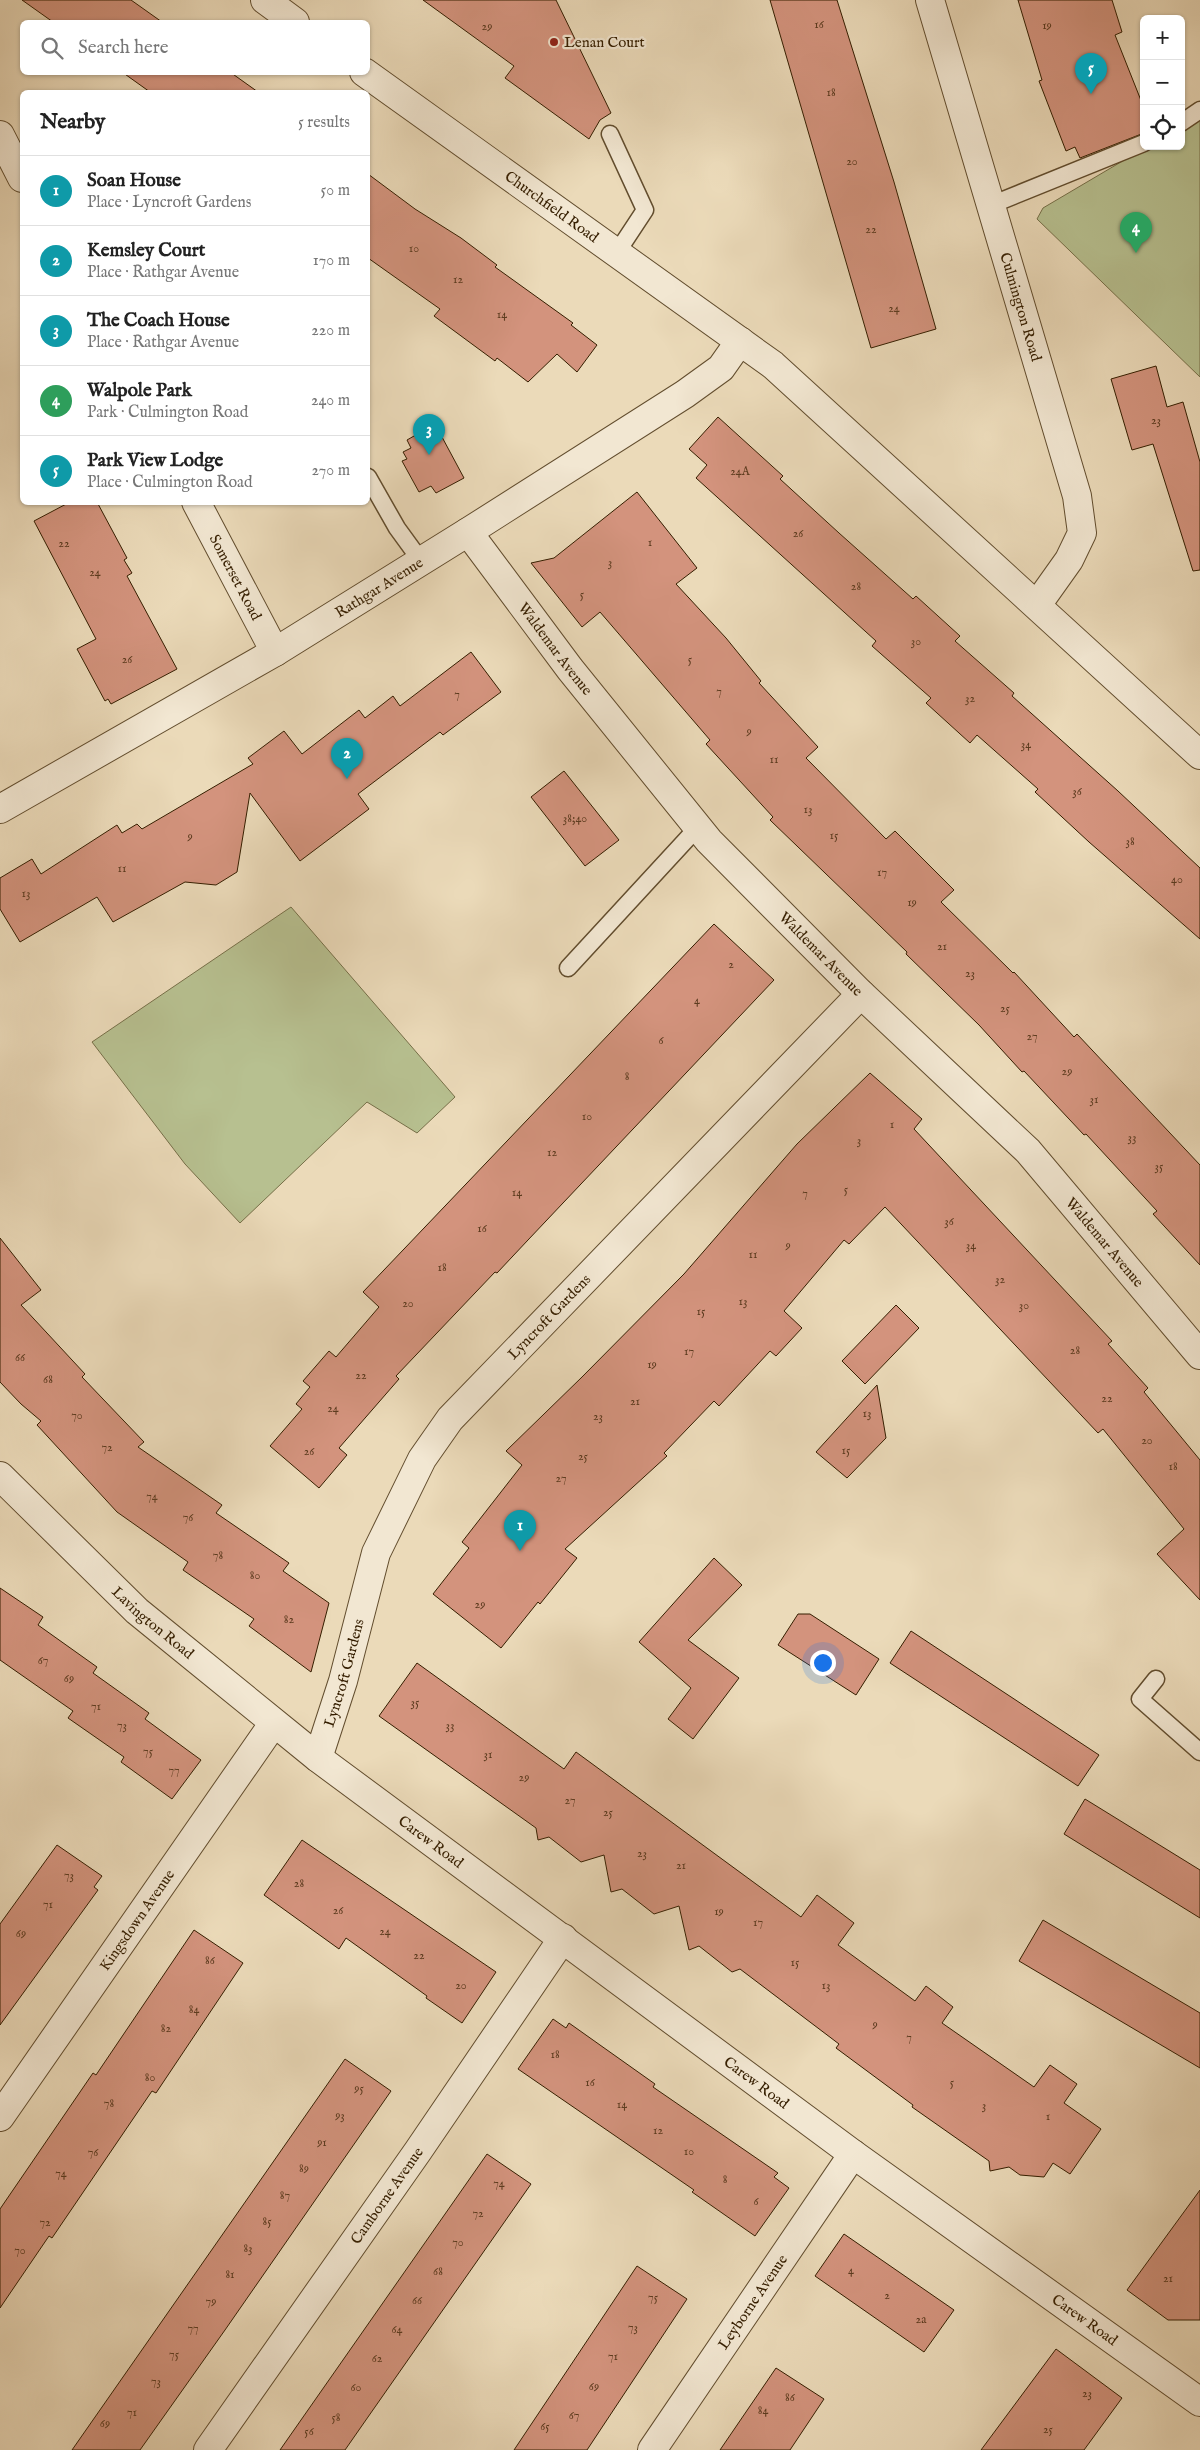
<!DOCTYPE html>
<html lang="en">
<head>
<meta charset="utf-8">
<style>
	:root { --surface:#fff; --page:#f6f6f6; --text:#222; --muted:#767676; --line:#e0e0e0; --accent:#db2777 }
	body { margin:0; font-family:"IM FELL English",serif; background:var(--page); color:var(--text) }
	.controls { position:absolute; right:15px; top:15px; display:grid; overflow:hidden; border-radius:8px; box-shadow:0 1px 4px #0004 }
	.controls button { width:45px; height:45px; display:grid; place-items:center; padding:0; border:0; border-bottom:1px solid var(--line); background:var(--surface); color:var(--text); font:25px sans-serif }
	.you { position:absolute; left:822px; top:1662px; width:18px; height:18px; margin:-12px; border:4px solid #fff; border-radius:50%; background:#1a73e8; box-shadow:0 0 0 8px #1a73e833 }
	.badge { display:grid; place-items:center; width:32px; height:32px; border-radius:50%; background:var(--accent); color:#fff; font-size:16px; font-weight:700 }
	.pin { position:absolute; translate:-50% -41px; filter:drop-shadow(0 1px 2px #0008) }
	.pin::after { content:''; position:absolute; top:26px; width:18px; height:15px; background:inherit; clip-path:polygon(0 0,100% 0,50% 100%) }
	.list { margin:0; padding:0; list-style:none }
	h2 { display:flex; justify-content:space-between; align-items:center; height:65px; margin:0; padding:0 20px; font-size:21px }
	h2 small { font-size:16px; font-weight:400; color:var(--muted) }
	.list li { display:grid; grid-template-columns:32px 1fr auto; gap:15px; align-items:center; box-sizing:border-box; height:70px; padding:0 20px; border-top:1px solid var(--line) }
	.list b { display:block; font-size:19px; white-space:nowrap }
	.list p { margin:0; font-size:16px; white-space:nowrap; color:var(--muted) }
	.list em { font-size:16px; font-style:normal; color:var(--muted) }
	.icon { flex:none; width:28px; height:28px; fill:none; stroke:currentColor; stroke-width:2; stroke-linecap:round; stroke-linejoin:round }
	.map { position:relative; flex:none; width:1200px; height:2450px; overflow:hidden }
	.search { position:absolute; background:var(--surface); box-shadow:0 1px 4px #0004; left:20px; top:20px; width:350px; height:55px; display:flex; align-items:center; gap:12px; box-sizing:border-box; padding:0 18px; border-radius:8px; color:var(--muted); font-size:19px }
	.panel { position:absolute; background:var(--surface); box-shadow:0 1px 4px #0004; left:20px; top:90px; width:350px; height:415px; border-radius:8px }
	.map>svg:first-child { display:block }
	.green { fill:#b7c090; stroke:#766f48 }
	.building { fill:#d3937d; stroke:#351e00 }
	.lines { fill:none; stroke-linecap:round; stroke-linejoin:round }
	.lane-casing { stroke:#624d2e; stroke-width:19 }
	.street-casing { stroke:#624d2e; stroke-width:30 }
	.lane { stroke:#f2e7d2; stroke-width:16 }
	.street { stroke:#f2e7d2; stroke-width:28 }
	.poi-dot { fill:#8f2418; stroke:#f2e7d2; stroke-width:2 }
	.labels { text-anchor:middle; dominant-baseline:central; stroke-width:4.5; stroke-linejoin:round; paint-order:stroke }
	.number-label { font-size:12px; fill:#5c3b1f }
	.poi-label { font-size:15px; fill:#351e00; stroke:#f2e7d2; text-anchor:start }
	.street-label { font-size:15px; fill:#351e00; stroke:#f2e7d2 }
</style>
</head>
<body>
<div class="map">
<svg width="1200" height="2450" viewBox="0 0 1200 2450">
	<rect width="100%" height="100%" fill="#ebdab9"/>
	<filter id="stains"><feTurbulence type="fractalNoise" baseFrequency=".004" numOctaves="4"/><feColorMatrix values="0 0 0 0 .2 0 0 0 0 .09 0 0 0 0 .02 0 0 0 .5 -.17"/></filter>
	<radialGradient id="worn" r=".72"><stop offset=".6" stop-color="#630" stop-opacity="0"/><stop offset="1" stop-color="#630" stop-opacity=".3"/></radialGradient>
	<g class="green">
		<path d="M 1200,116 L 1200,377 L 1037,219 L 1043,208 L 1148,146 L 1181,146 L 1181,127 Z"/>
		<path d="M 291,907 L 455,1097 L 417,1133 L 367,1102 L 240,1223 L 185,1164 L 92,1042 Z"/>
	</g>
	<g class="building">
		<path d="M 22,0 L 131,0 L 162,22 L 53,22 Z"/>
		<path d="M 423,0 L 556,0 L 611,113 L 600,120 L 589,139 L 505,78 L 514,66 Z"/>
		<path d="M 770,0 L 837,0 L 894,182 L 936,329 L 871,348 Z"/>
		<path d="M 1018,0 L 1112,0 L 1122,32 L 1115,35 L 1144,108 L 1144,133 L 1080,158 L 1075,147 L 1066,151 L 1039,81 L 1042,80 Z"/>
		<path d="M 122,72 L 230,72 L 258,92 L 150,92 Z"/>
		<path d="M 368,174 L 415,209 L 461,238 L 497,265 L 495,267 L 573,323 L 571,325 L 597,345 L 577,372 L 557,354 L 528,382 L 497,358 L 495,361 L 434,316 L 440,309 L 368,258 Z"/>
		<path d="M 1156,366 L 1167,407 L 1183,402 L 1200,462 L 1200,570 L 1193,571 L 1153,444 L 1132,450 L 1111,379 Z"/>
		<path d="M 718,417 L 783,476 L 780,479 L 839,533 L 913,599 L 916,596 L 960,636 L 955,641 L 1014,693 L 1012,696 L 1118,791 L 1200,868 L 1200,939 L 1089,842 L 1035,792 L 1038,789 L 977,735 L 970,743 L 926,703 L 931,698 L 872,646 L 876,641 L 696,478 L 707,465 L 689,449 Z"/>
		<path d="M 435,424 L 464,478 L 436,493 L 431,486 L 419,492 L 402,461 L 407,459 L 403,452 L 411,448 L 407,440 Z"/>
		<path d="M 637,492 L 697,568 L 676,584 L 726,638 L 761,681 L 759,683 L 818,747 L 806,758 L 886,839 L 895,831 L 954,890 L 941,902 L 1013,973 L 1014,972 L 1074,1037 L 1077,1034 L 1200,1165 L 1200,1265 L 1153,1214 L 1157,1211 L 1086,1134 L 1084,1135 L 1024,1071 L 1022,1072 L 979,1025 L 906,954 L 907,952 L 770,820 L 773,817 L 706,744 L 710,740 L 600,612 L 582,627 L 531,563 L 554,558 Z"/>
		<path d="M 70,502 L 97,502 L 127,558 L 124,560 L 132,573 L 127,576 L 177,669 L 111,704 L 108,699 L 105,701 L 77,649 L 96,639 L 34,521 Z"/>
		<path d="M 471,652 L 501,692 L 443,735 L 440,732 L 358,794 L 369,809 L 300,861 L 250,793 L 237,872 L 216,885 L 185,882 L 113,922 L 97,897 L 20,942 L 0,909 L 0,878 L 32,859 L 41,874 L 117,825 L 122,833 L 137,824 L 142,829 L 253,764 L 248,758 L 284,731 L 302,754 L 359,710 L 365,718 L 393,696 L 400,706 Z"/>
		<path d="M 564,771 L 619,840 L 585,866 L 531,797 Z"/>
		<path d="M 714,924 L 774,980 L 528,1240 L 497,1273 L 495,1272 L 396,1376 L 399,1379 L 339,1448 L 347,1455 L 319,1488 L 270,1446 L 302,1409 L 296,1404 L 310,1387 L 303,1381 L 329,1351 L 336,1357 L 379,1307 L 363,1292 Z"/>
		<path d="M 870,1073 L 922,1119 L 914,1129 L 1112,1341 L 1108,1344 L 1148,1388 L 1144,1392 L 1200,1460 L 1200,1600 L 1157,1554 L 1184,1529 L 1103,1429 L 1098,1433 L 885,1207 L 849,1244 L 844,1240 L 784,1311 L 802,1328 L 776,1356 L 770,1351 L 719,1406 L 714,1401 L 664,1453 L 667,1456 L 565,1549 L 577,1558 L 540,1604 L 538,1602 L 501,1648 L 433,1594 L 469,1548 L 462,1542 L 522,1465 L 506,1451 L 582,1377 L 684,1274 L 797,1144 Z"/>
		<path d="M 0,1238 L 41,1290 L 21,1305 L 85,1374 L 82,1377 L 144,1442 L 138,1447 L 222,1505 L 216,1513 L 289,1563 L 283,1571 L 329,1603 L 311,1672 L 249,1626 L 254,1619 L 183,1570 L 188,1562 L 117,1512 L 37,1425 L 41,1421 L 21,1404 L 0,1382 Z"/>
		<path d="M 896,1305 L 919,1328 L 865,1384 L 842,1361 Z"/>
		<path d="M 877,1385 L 886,1438 L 847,1478 L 816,1452 Z"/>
		<path d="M 714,1558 L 742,1585 L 688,1640 L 739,1678 L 693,1739 L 668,1719 L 691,1688 L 639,1642 Z"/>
		<path d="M 0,1588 L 43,1617 L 38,1625 L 97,1667 L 93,1673 L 149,1713 L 145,1719 L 201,1760 L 172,1799 L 121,1762 L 124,1757 L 68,1718 L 73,1711 L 0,1660 Z"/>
		<path d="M 798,1614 L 810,1614 L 879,1659 L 856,1695 L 778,1645 Z"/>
		<path d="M 911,1631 L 1099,1755 L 1078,1786 L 890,1663 Z"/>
		<path d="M 417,1663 L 564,1769 L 576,1752 L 801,1917 L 817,1895 L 854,1923 L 838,1945 L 915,2001 L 926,1986 L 953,2007 L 942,2023 L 1034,2087 L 1050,2065 L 1077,2084 L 1064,2103 L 1101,2129 L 1070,2174 L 1053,2163 L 1044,2177 L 1020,2175 L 1009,2167 L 990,2171 L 989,2161 L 912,2107 L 913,2105 L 836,2048 L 839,2044 L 740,1969 L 732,1972 L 699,1946 L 689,1950 L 679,1906 L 654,1914 L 622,1889 L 611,1892 L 604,1855 L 581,1862 L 549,1837 L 538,1840 L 536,1828 L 379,1716 Z"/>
		<path d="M 1085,1799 L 1200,1870 L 1200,1918 L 1064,1834 Z"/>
		<path d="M 302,1840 L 496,1972 L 462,2023 L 426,1998 L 427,1996 L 346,1938 L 339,1949 L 264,1895 Z"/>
		<path d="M 57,1845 L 102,1876 L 94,1887 L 98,1890 L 0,2025 L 0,1924 Z"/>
		<path d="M 1043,1920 L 1200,2013 L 1200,2068 L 1019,1961 Z"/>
		<path d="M 194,1930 L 243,1963 L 156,2093 L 152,2091 L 52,2238 L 49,2236 L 0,2308 L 0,2209 L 93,2073 L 96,2075 Z"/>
		<path d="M 553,2019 L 566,2028 L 569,2023 L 655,2084 L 653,2087 L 778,2173 L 774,2177 L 789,2188 L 755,2236 L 692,2192 L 694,2190 L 518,2069 Z"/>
		<path d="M 345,2059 L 391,2091 L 225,2330 L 140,2450 L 72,2450 Z"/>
		<path d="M 487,2154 L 531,2184 L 368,2417 L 345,2450 L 280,2450 Z"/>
		<path d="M 1200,2190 L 1200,2320 L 1168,2320 L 1127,2290 Z"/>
		<path d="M 844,2234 L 954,2310 L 924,2352 L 815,2276 Z"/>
		<path d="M 637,2266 L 687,2299 L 587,2450 L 514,2450 Z"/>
		<path d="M 1056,2349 L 1122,2398 L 1084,2450 L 981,2450 Z"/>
		<path d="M 776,2368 L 824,2399 L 790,2450 L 720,2450 Z"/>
	</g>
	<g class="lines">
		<g class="lane-casing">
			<g id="lane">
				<path d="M 1181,123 L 1200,110"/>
				<path d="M 610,134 L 645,210 L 616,254"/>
				<path d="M 991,205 L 1144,143"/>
				<path d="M 368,477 L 397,528 L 421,561"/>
				<path d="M 568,968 L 698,827"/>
				<path d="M 1156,1679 L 1140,1699 L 1200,1752"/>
			</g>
		</g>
		<g class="street-casing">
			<g id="street">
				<path d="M 265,0 L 295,22"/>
				<path id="s1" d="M 930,0 L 1077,496 L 1082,533 L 1069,560 L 1037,605"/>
				<path id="s2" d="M 364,72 L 773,365 L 1200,755"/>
				<path d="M 0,135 L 22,178"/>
				<path id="s3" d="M 196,502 L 275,652"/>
				<path id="s4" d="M 468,532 L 570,669 L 709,841 L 861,994 L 1028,1151 L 1200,1355"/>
				<path id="s5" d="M 0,809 L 275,652 L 468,532 L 685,394 L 721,368 L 740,341"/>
				<path id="s6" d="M 0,1476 L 137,1611 L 318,1758 L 853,2154 L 1200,2402"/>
				<path id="s7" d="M 318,1758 L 343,1681 L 376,1553 L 422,1459 L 450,1419 L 861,994"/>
				<path id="s8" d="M 0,2117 L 273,1724"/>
				<path id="s9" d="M 208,2450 L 418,2151 L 563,1938"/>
				<path id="s10" d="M 652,2450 L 853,2154"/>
			</g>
		</g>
		<use href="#lane" class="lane"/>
		<use href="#street" class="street"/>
	</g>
	<circle class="poi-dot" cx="554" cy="42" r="5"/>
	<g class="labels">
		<g class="number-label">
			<text x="819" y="24">16</text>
			<text x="1047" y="25">19</text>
			<text x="487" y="26">29</text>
			<text x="831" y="92">18</text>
			<text x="852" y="161">20</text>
			<text x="871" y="229">22</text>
			<text x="414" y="248">10</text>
			<text x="458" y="279">12</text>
			<text x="894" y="308">24</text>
			<text x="502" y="314">14</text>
			<text x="1156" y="420">23</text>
			<text x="740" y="471">24A</text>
			<text x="798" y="533">26</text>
			<text x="650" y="542">1</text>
			<text x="64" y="543">22</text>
			<text x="610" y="562">3</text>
			<text x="95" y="572">24</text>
			<text x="856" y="586">28</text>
			<text x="582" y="594">5</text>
			<text x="916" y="641">30</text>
			<text x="127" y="659">26</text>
			<text x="690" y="659">5</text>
			<text x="719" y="691">7</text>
			<text x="457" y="694">7</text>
			<text x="970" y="698">32</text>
			<text x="749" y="731">9</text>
			<text x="1026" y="744">34</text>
			<text x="774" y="759">11</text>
			<text x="1077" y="791">36</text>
			<text x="808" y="809">13</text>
			<text x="575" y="818">38;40</text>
			<text x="834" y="835">15</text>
			<text x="190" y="836">9</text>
			<text x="1130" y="841">38</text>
			<text x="122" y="868">11</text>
			<text x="882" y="872">17</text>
			<text x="1177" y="879">40</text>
			<text x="26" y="893">13</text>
			<text x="912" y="902">19</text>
			<text x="942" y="946">21</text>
			<text x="731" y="964">2</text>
			<text x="970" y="973">23</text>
			<text x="697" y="1000">4</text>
			<text x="1005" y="1008">25</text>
			<text x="1032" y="1036">27</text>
			<text x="661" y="1040">6</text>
			<text x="1067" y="1071">29</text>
			<text x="627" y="1076">8</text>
			<text x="1094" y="1099">31</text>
			<text x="587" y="1116">10</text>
			<text x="892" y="1124">1</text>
			<text x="1132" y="1137">33</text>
			<text x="859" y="1140">3</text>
			<text x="552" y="1152">12</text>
			<text x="1159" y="1166">35</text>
			<text x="846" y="1189">5</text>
			<text x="517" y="1192">14</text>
			<text x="805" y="1193">7</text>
			<text x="949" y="1221">36</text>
			<text x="482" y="1228">16</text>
			<text x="788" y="1245">9</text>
			<text x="971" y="1245">34</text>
			<text x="753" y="1254">11</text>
			<text x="442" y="1267">18</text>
			<text x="1000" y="1279">32</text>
			<text x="743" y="1301">13</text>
			<text x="408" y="1303">20</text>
			<text x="1024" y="1305">30</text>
			<text x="701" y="1311">15</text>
			<text x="1075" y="1350">28</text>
			<text x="689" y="1351">17</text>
			<text x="20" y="1357">66</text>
			<text x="652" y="1364">19</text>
			<text x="361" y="1375">22</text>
			<text x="48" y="1379">68</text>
			<text x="1107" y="1398">22</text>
			<text x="635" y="1401">21</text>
			<text x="333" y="1408">24</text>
			<text x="867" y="1413">13</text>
			<text x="77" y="1415">70</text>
			<text x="598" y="1416">23</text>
			<text x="1147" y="1440">20</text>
			<text x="107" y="1447">72</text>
			<text x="846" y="1450">15</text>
			<text x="309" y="1451">26</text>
			<text x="583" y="1456">25</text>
			<text x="1173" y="1466">18</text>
			<text x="561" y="1478">27</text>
			<text x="152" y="1496">74</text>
			<text x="188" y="1517">76</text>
			<text x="218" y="1555">78</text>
			<text x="255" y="1575">80</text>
			<text x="480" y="1604">29</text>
			<text x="289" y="1619">82</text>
			<text x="43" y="1660">67</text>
			<text x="69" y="1678">69</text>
			<text x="415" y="1702">35</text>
			<text x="96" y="1706">71</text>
			<text x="122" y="1725">73</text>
			<text x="450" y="1725">33</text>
			<text x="148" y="1751">75</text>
			<text x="488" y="1754">31</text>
			<text x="174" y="1770">77</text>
			<text x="524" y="1777">29</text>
			<text x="570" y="1800">27</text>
			<text x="608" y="1812">25</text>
			<text x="642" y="1853">23</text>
			<text x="681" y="1865">21</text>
			<text x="69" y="1875">73</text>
			<text x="299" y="1883">28</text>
			<text x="48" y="1904">71</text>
			<text x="338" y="1910">26</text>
			<text x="719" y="1911">19</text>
			<text x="758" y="1922">17</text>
			<text x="385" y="1931">24</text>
			<text x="21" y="1933">69</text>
			<text x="419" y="1955">22</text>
			<text x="210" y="1960">86</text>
			<text x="795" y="1962">15</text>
			<text x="461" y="1985">20</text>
			<text x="826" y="1985">13</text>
			<text x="194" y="2009">84</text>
			<text x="875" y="2024">9</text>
			<text x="166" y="2028">82</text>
			<text x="909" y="2037">7</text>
			<text x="555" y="2054">18</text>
			<text x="150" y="2077">80</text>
			<text x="590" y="2082">16</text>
			<text x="952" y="2082">5</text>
			<text x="359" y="2088">95</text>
			<text x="109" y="2103">78</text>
			<text x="622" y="2104">14</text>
			<text x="984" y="2105">3</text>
			<text x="340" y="2115">93</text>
			<text x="1048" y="2116">1</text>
			<text x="658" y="2130">12</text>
			<text x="322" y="2142">91</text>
			<text x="689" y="2151">10</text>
			<text x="93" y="2152">76</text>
			<text x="304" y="2168">89</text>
			<text x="61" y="2173">74</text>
			<text x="725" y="2179">8</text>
			<text x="499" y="2183">74</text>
			<text x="285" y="2195">87</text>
			<text x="756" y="2201">6</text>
			<text x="478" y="2213">72</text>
			<text x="267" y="2221">85</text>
			<text x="45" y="2222">72</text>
			<text x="458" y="2242">70</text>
			<text x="248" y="2248">83</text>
			<text x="20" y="2250">70</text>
			<text x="851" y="2270">4</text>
			<text x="438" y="2271">68</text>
			<text x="230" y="2274">81</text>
			<text x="1168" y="2278">21</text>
			<text x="887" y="2295">2</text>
			<text x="653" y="2297">75</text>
			<text x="417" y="2300">66</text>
			<text x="211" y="2301">79</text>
			<text x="921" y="2319">2a</text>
			<text x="633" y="2327">73</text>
			<text x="193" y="2328">77</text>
			<text x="397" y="2329">64</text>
			<text x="174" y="2354">75</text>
			<text x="613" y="2356">71</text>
			<text x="377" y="2358">62</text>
			<text x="156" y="2381">73</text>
			<text x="594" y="2386">69</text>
			<text x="356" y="2387">60</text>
			<text x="1087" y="2393">23</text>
			<text x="790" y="2397">86</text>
			<text x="763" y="2410">84</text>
			<text x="132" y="2412">71</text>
			<text x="574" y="2415">67</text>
			<text x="336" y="2417">58</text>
			<text x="105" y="2423">69</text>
			<text x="545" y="2426">65</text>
			<text x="1048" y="2429">25</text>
			<text x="309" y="2431">56</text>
		</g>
		<g class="poi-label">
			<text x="564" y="42">Lenan Court</text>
		</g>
		<g class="street-label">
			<text stroke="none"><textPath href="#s2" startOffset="231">Churchfield Road</textPath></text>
			<text stroke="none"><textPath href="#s1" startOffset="320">Culmington Road</textPath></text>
			<text stroke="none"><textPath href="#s3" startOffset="85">Somerset Road</textPath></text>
			<text stroke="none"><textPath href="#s5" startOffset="439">Rathgar Avenue</textPath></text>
			<text stroke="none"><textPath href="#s4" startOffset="146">Waldemar Avenue</textPath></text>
			<text stroke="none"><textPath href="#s4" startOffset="551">Waldemar Avenue</textPath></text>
			<text stroke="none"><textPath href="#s4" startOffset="956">Waldemar Avenue</textPath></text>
			<text stroke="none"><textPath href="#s7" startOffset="509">Lyncroft Gardens</textPath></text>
			<text stroke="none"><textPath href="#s6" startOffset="212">Lavington Road</textPath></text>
			<text stroke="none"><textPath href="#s7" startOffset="89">Lyncroft Gardens</textPath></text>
			<text stroke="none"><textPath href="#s6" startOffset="566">Carew Road</textPath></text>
			<text stroke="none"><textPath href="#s8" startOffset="240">Kingsdown Avenue</textPath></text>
			<text stroke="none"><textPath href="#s6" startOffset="971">Carew Road</textPath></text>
			<text stroke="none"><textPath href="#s9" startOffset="311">Camborne Avenue</textPath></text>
			<text stroke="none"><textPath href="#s10" startOffset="179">Leyborne Avenue</textPath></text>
			<text stroke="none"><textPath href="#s6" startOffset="1376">Carew Road</textPath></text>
		</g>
	</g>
	<rect width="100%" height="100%" filter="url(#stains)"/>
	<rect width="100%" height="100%" fill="url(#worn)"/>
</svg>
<div class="controls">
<button>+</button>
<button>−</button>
<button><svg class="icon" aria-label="locate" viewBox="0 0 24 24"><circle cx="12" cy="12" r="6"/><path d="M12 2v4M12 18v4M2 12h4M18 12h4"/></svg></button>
</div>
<div class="you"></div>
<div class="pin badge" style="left:520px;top:1551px;background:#0f9aa8">1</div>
<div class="pin badge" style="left:347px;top:779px;background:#0f9aa8">2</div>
<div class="pin badge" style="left:429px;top:455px;background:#0f9aa8">3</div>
<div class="pin badge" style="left:1136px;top:253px;background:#2e9e5b">4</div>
<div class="pin badge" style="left:1091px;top:94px;background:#0f9aa8">5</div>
<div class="search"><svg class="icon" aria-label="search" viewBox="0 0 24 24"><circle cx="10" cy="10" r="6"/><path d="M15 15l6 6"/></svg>Search here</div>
<section class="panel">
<h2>Nearby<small>5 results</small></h2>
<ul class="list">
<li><span class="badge" style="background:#0f9aa8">1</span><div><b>Soan House</b><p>Place · Lyncroft Gardens</p></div><em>50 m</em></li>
<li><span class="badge" style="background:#0f9aa8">2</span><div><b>Kemsley Court</b><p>Place · Rathgar Avenue</p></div><em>170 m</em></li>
<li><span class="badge" style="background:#0f9aa8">3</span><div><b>The Coach House</b><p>Place · Rathgar Avenue</p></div><em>220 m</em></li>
<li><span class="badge" style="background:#2e9e5b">4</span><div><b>Walpole Park</b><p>Park · Culmington Road</p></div><em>240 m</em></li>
<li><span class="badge" style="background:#0f9aa8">5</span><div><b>Park View Lodge</b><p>Place · Culmington Road</p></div><em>270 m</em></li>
</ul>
</section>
</div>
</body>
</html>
